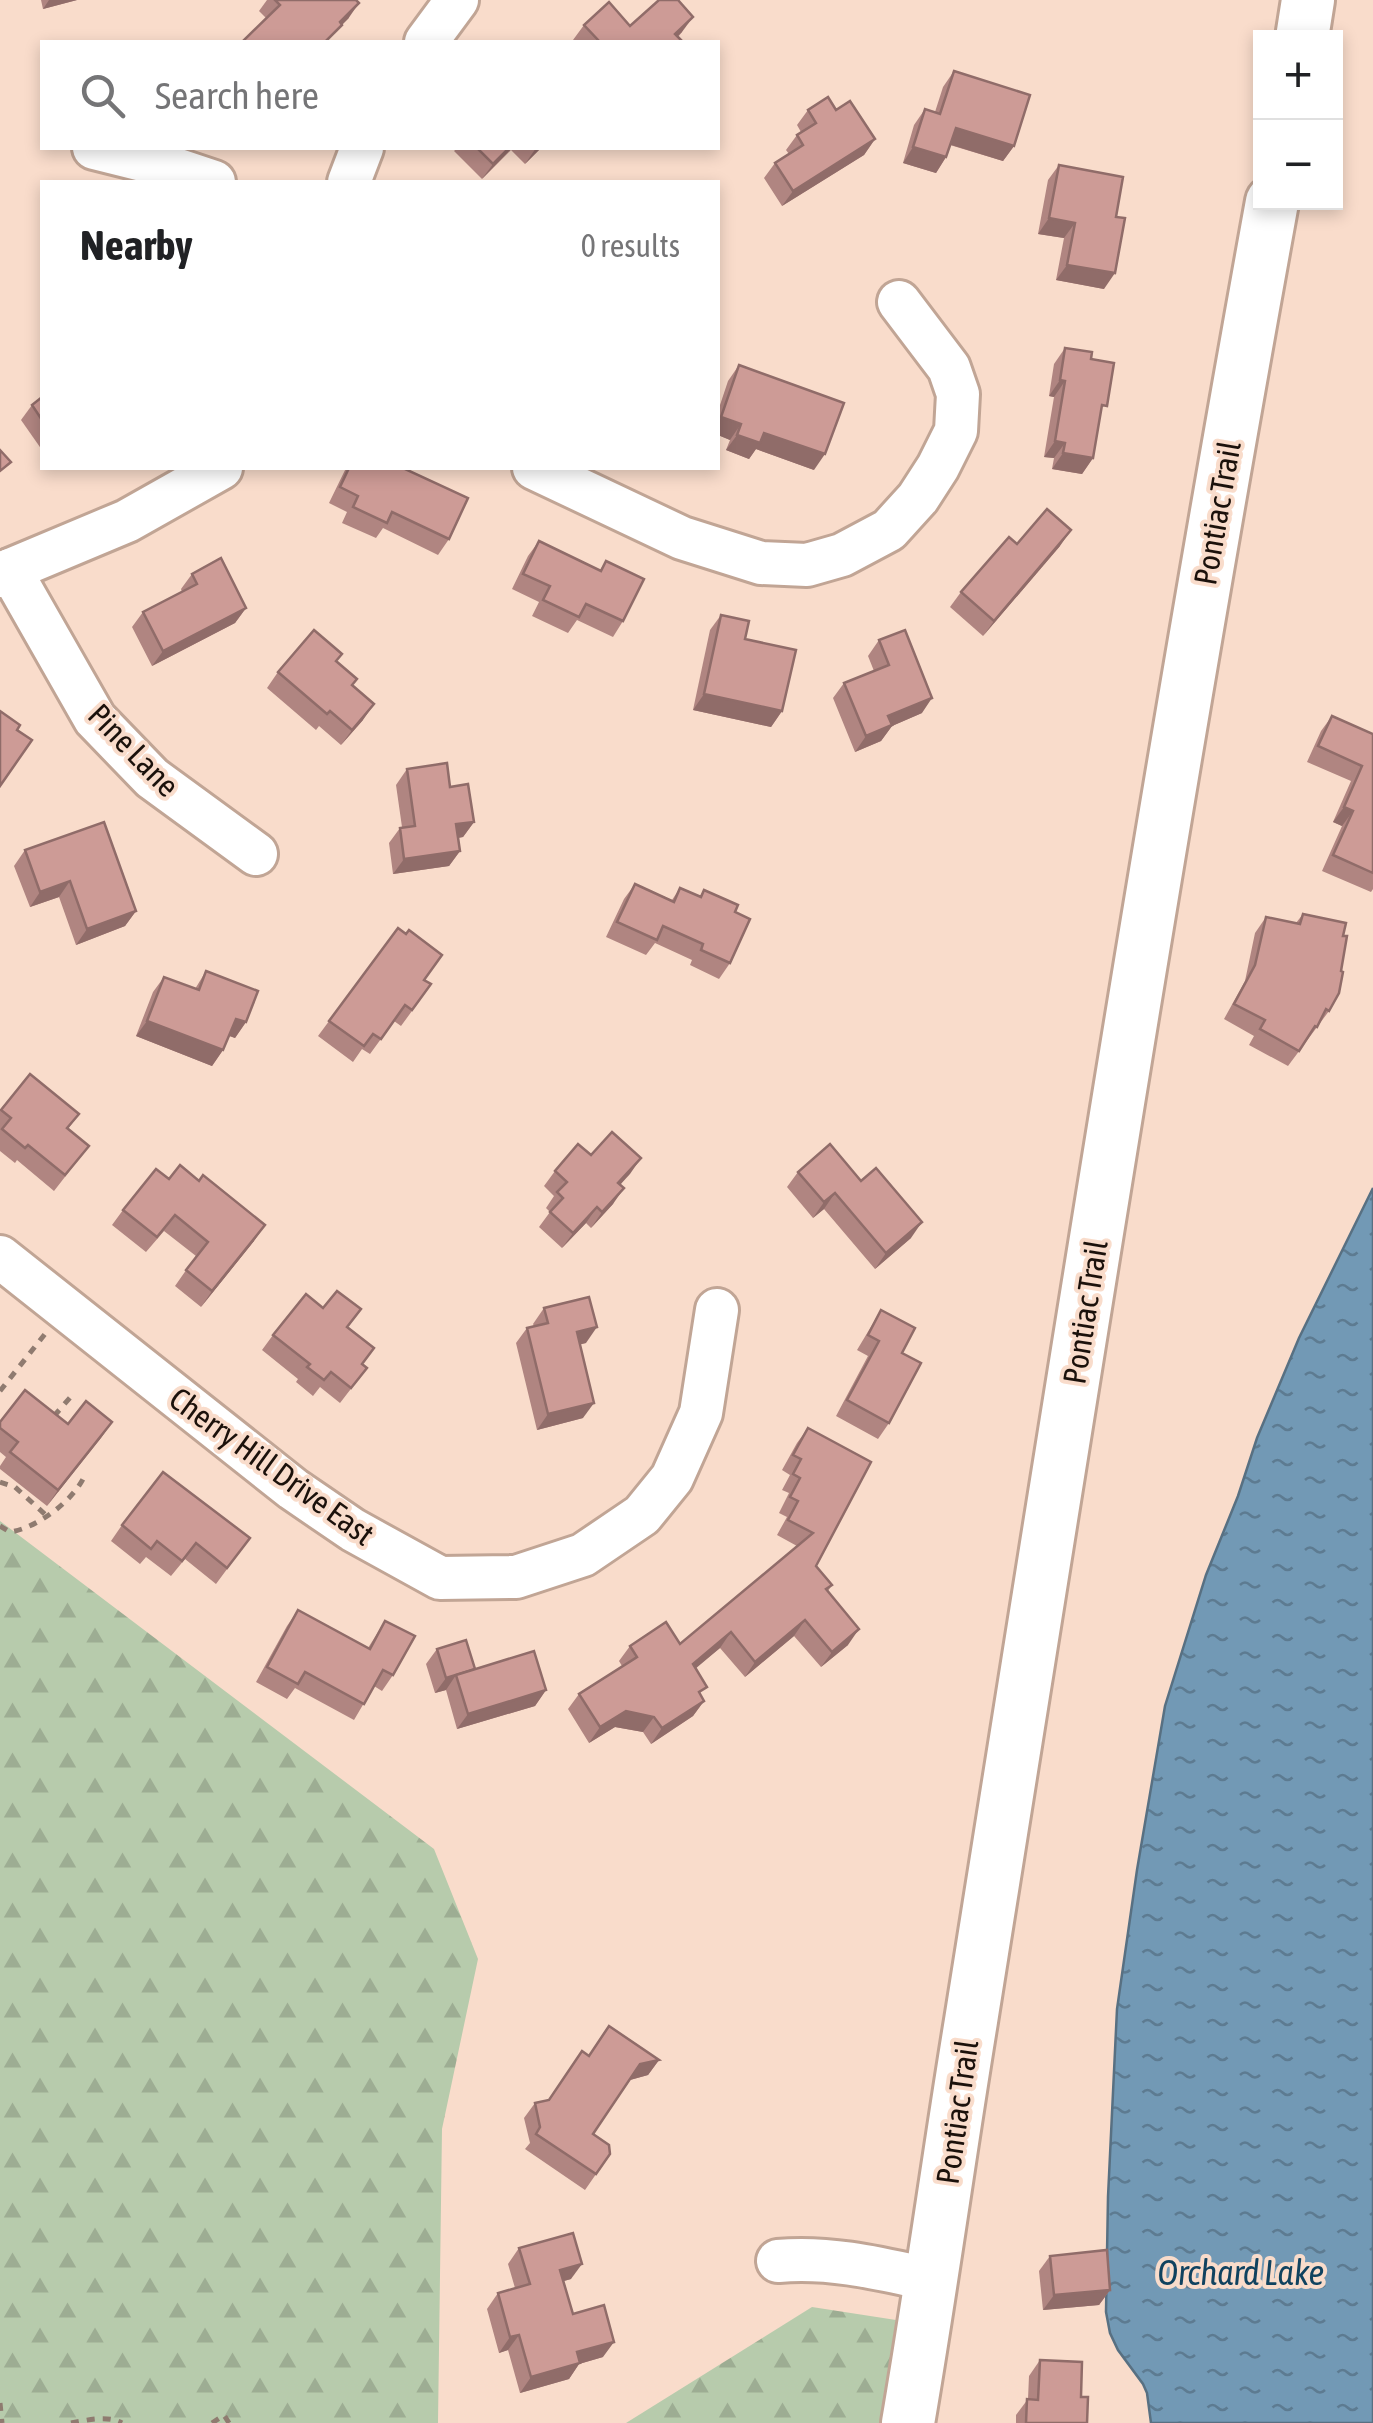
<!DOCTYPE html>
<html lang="en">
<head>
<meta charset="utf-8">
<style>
	:root { --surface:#fff; --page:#f6f6f6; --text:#202124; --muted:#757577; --line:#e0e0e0 }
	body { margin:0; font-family:"Asap Condensed",sans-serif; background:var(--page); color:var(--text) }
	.controls { position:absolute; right:30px; top:30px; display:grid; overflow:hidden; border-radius:0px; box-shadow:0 5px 15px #0003 }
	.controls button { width:90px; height:90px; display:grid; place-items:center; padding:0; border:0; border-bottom:2px solid var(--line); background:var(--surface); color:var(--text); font:50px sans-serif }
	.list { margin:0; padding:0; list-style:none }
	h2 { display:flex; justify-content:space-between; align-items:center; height:130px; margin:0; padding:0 40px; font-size:42px }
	h2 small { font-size:32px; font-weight:400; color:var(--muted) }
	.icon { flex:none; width:55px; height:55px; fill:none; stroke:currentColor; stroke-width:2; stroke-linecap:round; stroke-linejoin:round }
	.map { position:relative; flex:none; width:1373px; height:2423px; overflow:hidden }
	.search { position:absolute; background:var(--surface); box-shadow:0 5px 15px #0003; left:40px; top:40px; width:680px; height:110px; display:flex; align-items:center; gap:25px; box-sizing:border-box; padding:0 35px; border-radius:0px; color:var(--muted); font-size:38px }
	.panel { position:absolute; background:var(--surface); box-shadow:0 5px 15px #0003; left:40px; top:180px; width:680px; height:290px; border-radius:0px }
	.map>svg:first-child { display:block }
	.forest { fill:url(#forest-firs) }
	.water { fill:url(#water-ripples); stroke:#587082; stroke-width:2.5 }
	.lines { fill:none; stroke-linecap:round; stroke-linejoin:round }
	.minor-casing { stroke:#c1a595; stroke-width:48 }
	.major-casing { stroke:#c1a595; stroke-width:58 }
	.path { stroke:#8f7b70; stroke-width:5; stroke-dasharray:8 8; stroke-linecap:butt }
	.minor { stroke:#fff; stroke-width:42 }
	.major { stroke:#fff; stroke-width:52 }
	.wall { fill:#b08581 }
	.shaded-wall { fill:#906c69 }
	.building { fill:#cd9b96; stroke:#906c69; stroke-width:2.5 }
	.labels { text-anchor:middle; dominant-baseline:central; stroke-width:8; stroke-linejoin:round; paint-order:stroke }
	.street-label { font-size:32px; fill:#1b110b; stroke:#f9dccb }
	.water-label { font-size:35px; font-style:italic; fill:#10425f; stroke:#f9dccb }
</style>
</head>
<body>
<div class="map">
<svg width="1373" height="2423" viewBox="0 0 1373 2423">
	<defs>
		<pattern id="forest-firs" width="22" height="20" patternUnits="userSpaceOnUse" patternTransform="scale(2.5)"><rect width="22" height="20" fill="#b7cbac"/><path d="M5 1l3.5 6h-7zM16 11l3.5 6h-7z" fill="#9dad93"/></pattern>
		<pattern id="water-ripples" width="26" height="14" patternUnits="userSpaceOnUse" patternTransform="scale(2.5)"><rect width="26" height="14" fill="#7299b5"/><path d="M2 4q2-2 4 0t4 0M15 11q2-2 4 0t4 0" fill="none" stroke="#5d7b91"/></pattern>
	</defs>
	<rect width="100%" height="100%" fill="#f9dccb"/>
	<g class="forest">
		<path d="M 0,1521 L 434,1849 L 478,1959 L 442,2129 L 438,2423 L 0,2423 Z"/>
		<path d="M 812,2307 L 896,2320 L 880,2423 L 626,2423 Z"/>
	</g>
	<path class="water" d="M 1373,1188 L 1373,2423 L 1151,2423 L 1147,2393 L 1143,2384 L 1118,2350 L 1110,2333 L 1106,2312 L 1108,2197 L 1117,2009 L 1137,1870 L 1165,1706 L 1206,1575 L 1238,1496 L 1257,1438 L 1299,1338 Z"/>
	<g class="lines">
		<g class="minor-casing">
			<g id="minor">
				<path d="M 426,42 L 457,0"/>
				<path d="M 94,148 L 166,166 L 214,182"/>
				<path d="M 349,182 L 362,148"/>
				<path d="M 534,468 L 682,538 L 761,563 L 807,565 L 842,555 L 889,530 L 918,498 L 938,467 L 956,431 L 958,394 L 949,368 L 899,302"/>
				<path d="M 10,570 L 95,719 L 152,778 L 256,854"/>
				<path d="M 0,576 L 10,570 L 127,521 L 221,468"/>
				<path d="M 0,1257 L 293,1489 L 353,1530 L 440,1578 L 516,1577 L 583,1555 L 642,1515 L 672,1478 L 701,1413 L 717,1310"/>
				<path d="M 778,2261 C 830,2256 882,2269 932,2280"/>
			</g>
		</g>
		<g class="major-casing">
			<g id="major">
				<path d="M 1302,38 L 1308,0"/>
				<path d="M 908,2423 C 931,2289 949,2155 971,2021 C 1068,1414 1162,807 1272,202"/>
			</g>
		</g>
		<g class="path">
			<path d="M 0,1391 L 45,1334"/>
			<path d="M 54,1416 L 75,1392"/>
			<path d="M 0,1482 L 15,1487 L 48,1517"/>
			<path d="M 0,1526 L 10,1532 C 37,1528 71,1502 83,1479"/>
			<path d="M 0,2403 L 2,2423"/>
			<path d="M 71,2423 C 88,2420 107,2415 122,2423"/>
			<path d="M 212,2423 L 224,2415 L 229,2423"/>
		</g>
		<use href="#minor" class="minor"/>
		<use href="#major" class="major"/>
	</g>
	<g class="wall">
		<path d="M 41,0 L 77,0 L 43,9 Z"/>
		<path d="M 267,0 L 356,0 L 348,19 L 266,18 L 259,11 Z"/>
		<path d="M 584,25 L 630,26 L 682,32 L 678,37 L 683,42 L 575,42 L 573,40 Z"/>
		<path d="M 954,71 L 1014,146 L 1003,161 L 950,145 L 946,157 L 936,173 L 903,163 L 914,125 L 925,109 L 935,112 L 943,87 Z"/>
		<path d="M 808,110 L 836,110 L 875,139 L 864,155 L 782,206 L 764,178 L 775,163 L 789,154 L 786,150 L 797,135 L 801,132 L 797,125 Z"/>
		<path d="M 457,148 L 541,148 L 525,164 L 511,150 L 482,179 L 454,151 Z"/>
		<path d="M 1059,165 L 1116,217 L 1104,289 L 1056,280 L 1064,238 L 1038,234 L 1048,180 Z"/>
		<path d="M 1065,348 L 1091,359 L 1100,416 L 1093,458 L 1082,474 L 1052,469 L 1054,458 L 1044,457 L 1054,397 L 1049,396 L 1054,364 Z"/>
		<path d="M 739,365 L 814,470 L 756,449 L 749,459 L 726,450 L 730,440 L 718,435 L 718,411 L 728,381 Z"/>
		<path d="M 42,397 L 42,450 L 21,420 L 32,405 Z"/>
		<path d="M 346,468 L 403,468 L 449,539 L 438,555 L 383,528 L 376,538 L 342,523 L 347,512 L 329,503 Z"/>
		<path d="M 539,541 L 600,570 L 606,561 L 623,621 L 613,637 L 577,620 L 568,633 L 532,616 L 539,602 L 512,589 L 528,556 Z"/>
		<path d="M 1017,544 L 1060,546 L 983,636 L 950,607 L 961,592 Z"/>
		<path d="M 192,574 L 246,608 L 235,623 L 152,666 L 132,627 L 143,612 L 182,592 L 181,589 Z"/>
		<path d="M 721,615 L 745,639 L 782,711 L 771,727 L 693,710 L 710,630 Z"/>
		<path d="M 879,640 L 922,713 L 892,726 L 881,741 L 855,752 L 833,698 L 844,683 L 874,671 L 868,656 Z"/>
		<path d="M 342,654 L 336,661 L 352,685 L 363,720 L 341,745 L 319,726 L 316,730 L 267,688 L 278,672 Z"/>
		<path d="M 1332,716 L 1373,734 L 1373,889 L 1371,892 L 1322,871 L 1342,826 L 1333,822 L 1351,781 L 1307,762 L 1321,731 Z"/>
		<path d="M 407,769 L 450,787 L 474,822 L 463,837 L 458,838 L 460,851 L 449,866 L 393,874 L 389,843 L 400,828 L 402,827 L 396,785 Z"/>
		<path d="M 25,850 L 136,911 L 125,926 L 76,945 L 59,897 L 30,907 L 14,866 Z"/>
		<path d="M 635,884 L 672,900 L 680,888 L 700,896 L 704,890 L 735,912 L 730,963 L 719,979 L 690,965 L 692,960 L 655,943 L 646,955 L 606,937 L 624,899 Z"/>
		<path d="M 1303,914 L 1329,1011 L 1288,1066 L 1249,1045 L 1254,1036 L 1224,1019 L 1245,981 L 1255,933 L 1266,917 L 1296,923 Z"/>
		<path d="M 398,928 L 424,980 L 420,1000 L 401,1026 L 394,1021 L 370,1054 L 362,1049 L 353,1062 L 318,1036 Z"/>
		<path d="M 206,971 L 246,1022 L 235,1038 L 229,1036 L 223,1050 L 212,1066 L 136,1036 L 153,992 L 164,977 L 195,989 Z"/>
		<path d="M 30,1074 L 79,1114 L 68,1129 L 89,1146 L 54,1191 L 17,1160 L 15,1163 L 0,1151 L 0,1110 Z"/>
		<path d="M 591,1155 L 641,1158 L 620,1185 L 613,1204 L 591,1228 L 586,1223 L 562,1248 L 539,1227 L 550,1212 L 546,1208 L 554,1196 L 544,1186 L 555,1171 Z"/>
		<path d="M 798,1172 L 911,1238 L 875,1269 L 824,1209 L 813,1218 L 787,1187 Z"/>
		<path d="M 169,1179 L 254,1241 L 201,1307 L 175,1286 L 196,1256 L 164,1231 L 146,1252 L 112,1225 L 123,1210 Z"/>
		<path d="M 544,1308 L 586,1343 L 580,1344 L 583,1418 L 537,1430 L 516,1343 L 527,1328 L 534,1326 L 533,1324 Z"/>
		<path d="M 881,1310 L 902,1353 L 889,1423 L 878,1439 L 836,1416 L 868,1356 L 857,1350 Z"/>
		<path d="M 348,1327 L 362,1364 L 367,1368 L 340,1403 L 320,1387 L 313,1396 L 296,1382 L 298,1379 L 262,1350 L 273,1335 Z"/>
		<path d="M 0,1422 L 68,1424 L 112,1422 L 47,1506 L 0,1469 L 0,1466 L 6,1457 L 0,1452 Z"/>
		<path d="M 808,1428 L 816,1566 L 832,1585 L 828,1591 L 848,1645 L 821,1667 L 794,1636 L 745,1677 L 720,1648 L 695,1668 L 701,1696 L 704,1701 L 693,1716 L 651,1744 L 643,1732 L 615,1727 L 589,1743 L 568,1709 L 579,1694 L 622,1666 L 619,1661 L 630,1646 L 680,1644 L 797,1546 L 777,1535 L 787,1517 L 779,1513 L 789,1493 L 782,1490 L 790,1475 L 782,1470 L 797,1443 Z"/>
		<path d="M 206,1505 L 250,1538 L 216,1584 L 185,1559 L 171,1576 L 146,1557 L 140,1564 L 111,1541 L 122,1525 Z"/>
		<path d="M 298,1610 L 368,1648 L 385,1621 L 393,1675 L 382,1691 L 374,1686 L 354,1720 L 295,1688 L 287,1699 L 256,1682 L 287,1626 Z"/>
		<path d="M 437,1649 L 475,1669 L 546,1690 L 535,1706 L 457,1729 L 446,1690 L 435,1693 L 426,1664 Z"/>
		<path d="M 589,2055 L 659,2060 L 648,2075 L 630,2080 L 593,2134 L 610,2154 L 585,2190 L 525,2149 L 530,2143 L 524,2118 L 535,2103 L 548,2100 Z"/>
		<path d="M 519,2248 L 571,2279 L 564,2281 L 573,2314 L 603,2357 L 579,2364 L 569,2379 L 520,2393 L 508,2350 L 499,2353 L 487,2309 L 498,2293 L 515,2288 L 508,2264 Z"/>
		<path d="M 1050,2256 L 1110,2290 L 1099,2305 L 1043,2310 L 1039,2271 Z"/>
		<path d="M 1040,2360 L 1081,2397 L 1087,2423 L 1016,2423 L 1016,2415 L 1028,2399 L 1029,2376 Z"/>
	</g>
	<g class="shaded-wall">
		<path d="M 49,0 L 77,0 L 43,9 Z"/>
		<path d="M 359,3 L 348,19 L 329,38 L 340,22 Z"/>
		<path d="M 693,17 L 682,32 L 671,42 L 675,34 Z"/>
		<path d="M 956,128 L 1014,146 L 1003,161 L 945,143 Z"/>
		<path d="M 875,139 L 864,155 L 782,206 L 793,191 Z"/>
		<path d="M 913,147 L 946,157 L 936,173 L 903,163 Z"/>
		<path d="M 509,148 L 512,148 L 482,179 L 493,164 Z"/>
		<path d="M 536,148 L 541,148 L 525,164 Z"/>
		<path d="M 1049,218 L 1075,223 L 1064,238 L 1038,234 Z"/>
		<path d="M 1067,265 L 1115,273 L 1104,289 L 1056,280 Z"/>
		<path d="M 1060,380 L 1065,381 L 1054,397 L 1049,396 Z"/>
		<path d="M 721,417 L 741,424 L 730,440 L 718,435 L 718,422 Z"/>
		<path d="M 764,433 L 825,454 L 814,470 L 756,449 L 749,459 L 726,450 L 737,435 Z"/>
		<path d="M 1055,441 L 1065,443 L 1054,458 L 1044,457 Z"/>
		<path d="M 1063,453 L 1093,458 L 1082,474 L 1052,469 Z"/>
		<path d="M 1071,530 L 1060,546 L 983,636 L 994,621 Z"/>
		<path d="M 246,608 L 235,623 L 152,666 L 163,651 Z"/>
		<path d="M 704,694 L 782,711 L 771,727 L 693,710 Z"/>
		<path d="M 932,698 L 922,713 L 892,726 L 881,741 L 855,752 L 866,736 L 888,716 Z"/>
		<path d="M 374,704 L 363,720 L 341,745 L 352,730 Z"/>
		<path d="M 1344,807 L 1353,811 L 1342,826 L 1333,822 Z"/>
		<path d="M 474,822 L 463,837 L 445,840 L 456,824 Z"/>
		<path d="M 460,851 L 449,866 L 393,874 L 404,859 Z"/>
		<path d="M 70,881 L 59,897 L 30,907 L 40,892 Z"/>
		<path d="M 136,911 L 125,926 L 76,945 L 87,929 Z"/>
		<path d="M 236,1019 L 246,1022 L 235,1038 L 225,1034 Z"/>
		<path d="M 147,1021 L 223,1050 L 212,1066 L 136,1036 Z"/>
		<path d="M 641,1158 L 630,1174 L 607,1199 L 618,1183 Z"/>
		<path d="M 624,1188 L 613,1204 L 591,1228 L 602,1212 Z"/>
		<path d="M 835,1193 L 824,1209 L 813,1218 L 824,1202 Z"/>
		<path d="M 597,1207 L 586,1223 L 562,1248 L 573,1233 Z"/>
		<path d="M 922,1222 L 911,1238 L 875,1269 L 886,1253 Z"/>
		<path d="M 265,1225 L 254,1241 L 201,1307 L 212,1291 Z"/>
		<path d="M 597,1327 L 586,1343 L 566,1348 L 577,1332 Z"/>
		<path d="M 594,1403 L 583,1418 L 537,1430 L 548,1414 Z"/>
		<path d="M 112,1422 L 101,1438 L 47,1506 L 58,1490 Z"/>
		<path d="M 805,1620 L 794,1636 L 745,1677 L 755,1662 Z"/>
		<path d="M 859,1629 L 848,1645 L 821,1667 L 832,1652 Z"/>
		<path d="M 731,1632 L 720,1648 L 682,1680 L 693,1664 Z"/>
		<path d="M 475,1669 L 456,1675 L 446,1690 L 435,1693 L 446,1678 Z"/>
		<path d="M 546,1690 L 535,1706 L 457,1729 L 468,1714 Z"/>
		<path d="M 704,1701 L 693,1716 L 651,1744 L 662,1728 Z"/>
		<path d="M 626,1711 L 654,1717 L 643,1732 L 615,1727 L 589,1743 L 600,1727 Z"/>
		<path d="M 659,2060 L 648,2075 L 630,2080 L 640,2064 Z"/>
		<path d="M 582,2264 L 571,2279 L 549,2285 L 560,2270 Z"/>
		<path d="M 1110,2290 L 1099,2305 L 1043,2310 L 1054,2295 Z"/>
		<path d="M 519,2335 L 508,2350 L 499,2353 L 510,2337 Z"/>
		<path d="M 614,2342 L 603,2357 L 579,2364 L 569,2379 L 520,2393 L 531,2377 L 577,2352 Z"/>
	</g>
	<g class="building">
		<path d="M 275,0 L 356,0 L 359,3 L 340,22 L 342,25 L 325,42 L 242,42 L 280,5 Z"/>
		<path d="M 659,0 L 678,0 L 693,17 L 675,34 L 683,42 L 600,42 L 584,25 L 609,2 L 630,26 Z"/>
		<path d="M 954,71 L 1030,95 L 1014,146 L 956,128 L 946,157 L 913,147 L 925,109 L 940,114 Z"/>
		<path d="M 828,97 L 836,110 L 850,101 L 875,139 L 793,191 L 775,163 L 803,145 L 797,135 L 816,123 L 808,110 Z"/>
		<path d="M 477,148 L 509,148 L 493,164 Z"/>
		<path d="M 1059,165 L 1123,177 L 1116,217 L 1125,218 L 1115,273 L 1067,265 L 1075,223 L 1049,218 Z"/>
		<path d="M 1065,348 L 1092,352 L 1091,359 L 1114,363 L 1107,406 L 1102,405 L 1093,458 L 1063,453 L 1065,443 L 1055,441 L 1065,381 L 1060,380 Z"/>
		<path d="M 739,365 L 844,403 L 825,454 L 764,433 L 760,443 L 737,435 L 741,424 L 721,417 Z"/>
		<path d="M 42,397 L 42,420 L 32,405 Z"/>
		<path d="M 0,450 L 11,462 L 0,471 Z"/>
		<path d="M 349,468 L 403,468 L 468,498 L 449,539 L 392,512 L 387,523 L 353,507 L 358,496 L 340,487 Z"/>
		<path d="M 1047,509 L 1071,530 L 994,621 L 961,592 L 1009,537 L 1017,544 Z"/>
		<path d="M 539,541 L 601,571 L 606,561 L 644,579 L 623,621 L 586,604 L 579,617 L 543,600 L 550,586 L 523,574 Z"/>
		<path d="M 221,558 L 246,608 L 163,651 L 143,612 L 197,584 L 192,574 Z"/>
		<path d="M 721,615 L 749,621 L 745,639 L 796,650 L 782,711 L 704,694 Z"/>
		<path d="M 314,630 L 342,654 L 336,661 L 357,679 L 352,685 L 374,704 L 352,730 L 330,711 L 327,714 L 278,672 Z"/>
		<path d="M 905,630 L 932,698 L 888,716 L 892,725 L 866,736 L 844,683 L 889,665 L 879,640 Z"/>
		<path d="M 0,711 L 20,725 L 17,730 L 32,740 L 0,786 Z"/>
		<path d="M 1332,716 L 1373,734 L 1373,873 L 1333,855 L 1353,811 L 1344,807 L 1362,766 L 1318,746 Z"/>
		<path d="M 447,763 L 450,787 L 468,784 L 474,822 L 456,824 L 460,851 L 404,859 L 400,828 L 415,826 L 407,769 Z"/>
		<path d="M 104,822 L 136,911 L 87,929 L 70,881 L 40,892 L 25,850 Z"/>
		<path d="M 635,884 L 674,902 L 680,888 L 701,897 L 704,890 L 738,905 L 735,912 L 750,919 L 730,963 L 701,950 L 703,944 L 663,926 L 657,940 L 617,922 Z"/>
		<path d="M 1303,914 L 1346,923 L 1343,936 L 1347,936 L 1341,971 L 1343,972 L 1339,993 L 1329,1011 L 1326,1009 L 1317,1027 L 1315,1026 L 1299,1051 L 1260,1029 L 1265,1020 L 1234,1004 L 1255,965 L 1266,917 L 1300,924 Z"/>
		<path d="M 398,928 L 406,934 L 409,930 L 442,955 L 424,980 L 431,984 L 412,1010 L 405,1005 L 381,1039 L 373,1034 L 364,1046 L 329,1021 Z"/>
		<path d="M 206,971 L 258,991 L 246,1022 L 236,1019 L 223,1050 L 147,1021 L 164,977 L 199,990 Z"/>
		<path d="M 30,1074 L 79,1114 L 67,1128 L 89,1146 L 65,1175 L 28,1145 L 25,1148 L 2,1129 L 11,1118 L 1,1110 Z"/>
		<path d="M 612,1132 L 641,1158 L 618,1183 L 624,1188 L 602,1212 L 597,1207 L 573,1233 L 550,1212 L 563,1198 L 557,1192 L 567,1182 L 555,1171 L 578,1144 L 591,1155 Z"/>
		<path d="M 830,1144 L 861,1181 L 876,1168 L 922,1222 L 886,1253 L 835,1193 L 824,1202 L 798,1172 Z"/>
		<path d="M 180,1165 L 199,1181 L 203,1175 L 265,1225 L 212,1291 L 186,1270 L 208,1242 L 175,1215 L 157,1237 L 123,1210 L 156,1169 L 169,1179 Z"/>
		<path d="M 337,1291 L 361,1309 L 347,1327 L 374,1348 L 362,1364 L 367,1368 L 351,1388 L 331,1372 L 324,1380 L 307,1367 L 310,1364 L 273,1335 L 306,1294 L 323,1308 Z"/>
		<path d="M 589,1297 L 597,1327 L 577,1332 L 594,1403 L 548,1414 L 527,1328 L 548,1323 L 544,1308 Z"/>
		<path d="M 881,1310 L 915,1328 L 902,1353 L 921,1363 L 889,1423 L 847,1400 L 879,1341 L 868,1335 Z"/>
		<path d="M 25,1390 L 68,1424 L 86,1401 L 112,1422 L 58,1490 L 10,1452 L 18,1442 L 0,1428 L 0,1422 Z"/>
		<path d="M 808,1428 L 871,1462 L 816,1566 L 832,1585 L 826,1589 L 859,1629 L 832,1652 L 805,1620 L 755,1662 L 731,1632 L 693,1664 L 707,1687 L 699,1692 L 704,1701 L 662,1728 L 654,1717 L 626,1711 L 600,1727 L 579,1694 L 637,1657 L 630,1646 L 666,1622 L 680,1644 L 813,1533 L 788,1520 L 798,1501 L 790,1497 L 800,1478 L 793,1474 L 801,1459 L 793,1455 Z"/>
		<path d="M 163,1472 L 250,1538 L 227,1568 L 196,1543 L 182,1561 L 157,1541 L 151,1549 L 122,1525 Z"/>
		<path d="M 298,1610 L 370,1649 L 385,1621 L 415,1636 L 393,1675 L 383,1670 L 364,1704 L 305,1672 L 298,1684 L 267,1667 Z"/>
		<path d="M 466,1640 L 475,1669 L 446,1678 L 437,1649 Z"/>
		<path d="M 534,1651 L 546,1690 L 468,1714 L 456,1675 Z"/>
		<path d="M 609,2026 L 659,2060 L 640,2064 L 593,2134 L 609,2145 L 610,2154 L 596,2174 L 536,2134 L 540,2127 L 535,2103 L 549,2100 L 582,2051 L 589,2056 Z"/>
		<path d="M 573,2233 L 582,2264 L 560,2270 L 573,2314 L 604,2305 L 614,2342 L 577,2352 L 580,2363 L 531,2377 L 519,2335 L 510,2337 L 498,2293 L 530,2284 L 519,2248 Z"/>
		<path d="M 1107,2250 L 1110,2290 L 1054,2295 L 1050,2256 Z"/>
		<path d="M 1040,2360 L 1082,2362 L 1081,2397 L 1088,2397 L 1087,2423 L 1026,2423 L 1027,2399 L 1038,2400 Z"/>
	</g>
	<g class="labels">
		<g class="street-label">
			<text transform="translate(1217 513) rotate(-80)">Pontiac Trail</text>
			<text transform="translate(134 750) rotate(46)">Pine Lane</text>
			<text transform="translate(1085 1312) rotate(-81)">Pontiac Trail</text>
			<text transform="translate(272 1466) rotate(36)">Cherry Hill Drive East</text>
			<text transform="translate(957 2112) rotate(-82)">Pontiac Trail</text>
		</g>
		<g class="water-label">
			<text x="1241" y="2272">Orchard Lake</text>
		</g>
	</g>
</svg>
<div class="controls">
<button>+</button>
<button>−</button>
</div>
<div class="search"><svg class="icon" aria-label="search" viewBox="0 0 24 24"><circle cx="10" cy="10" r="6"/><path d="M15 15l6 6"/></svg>Search here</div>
<section class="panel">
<h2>Nearby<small>0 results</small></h2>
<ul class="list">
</ul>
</section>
</div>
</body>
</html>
